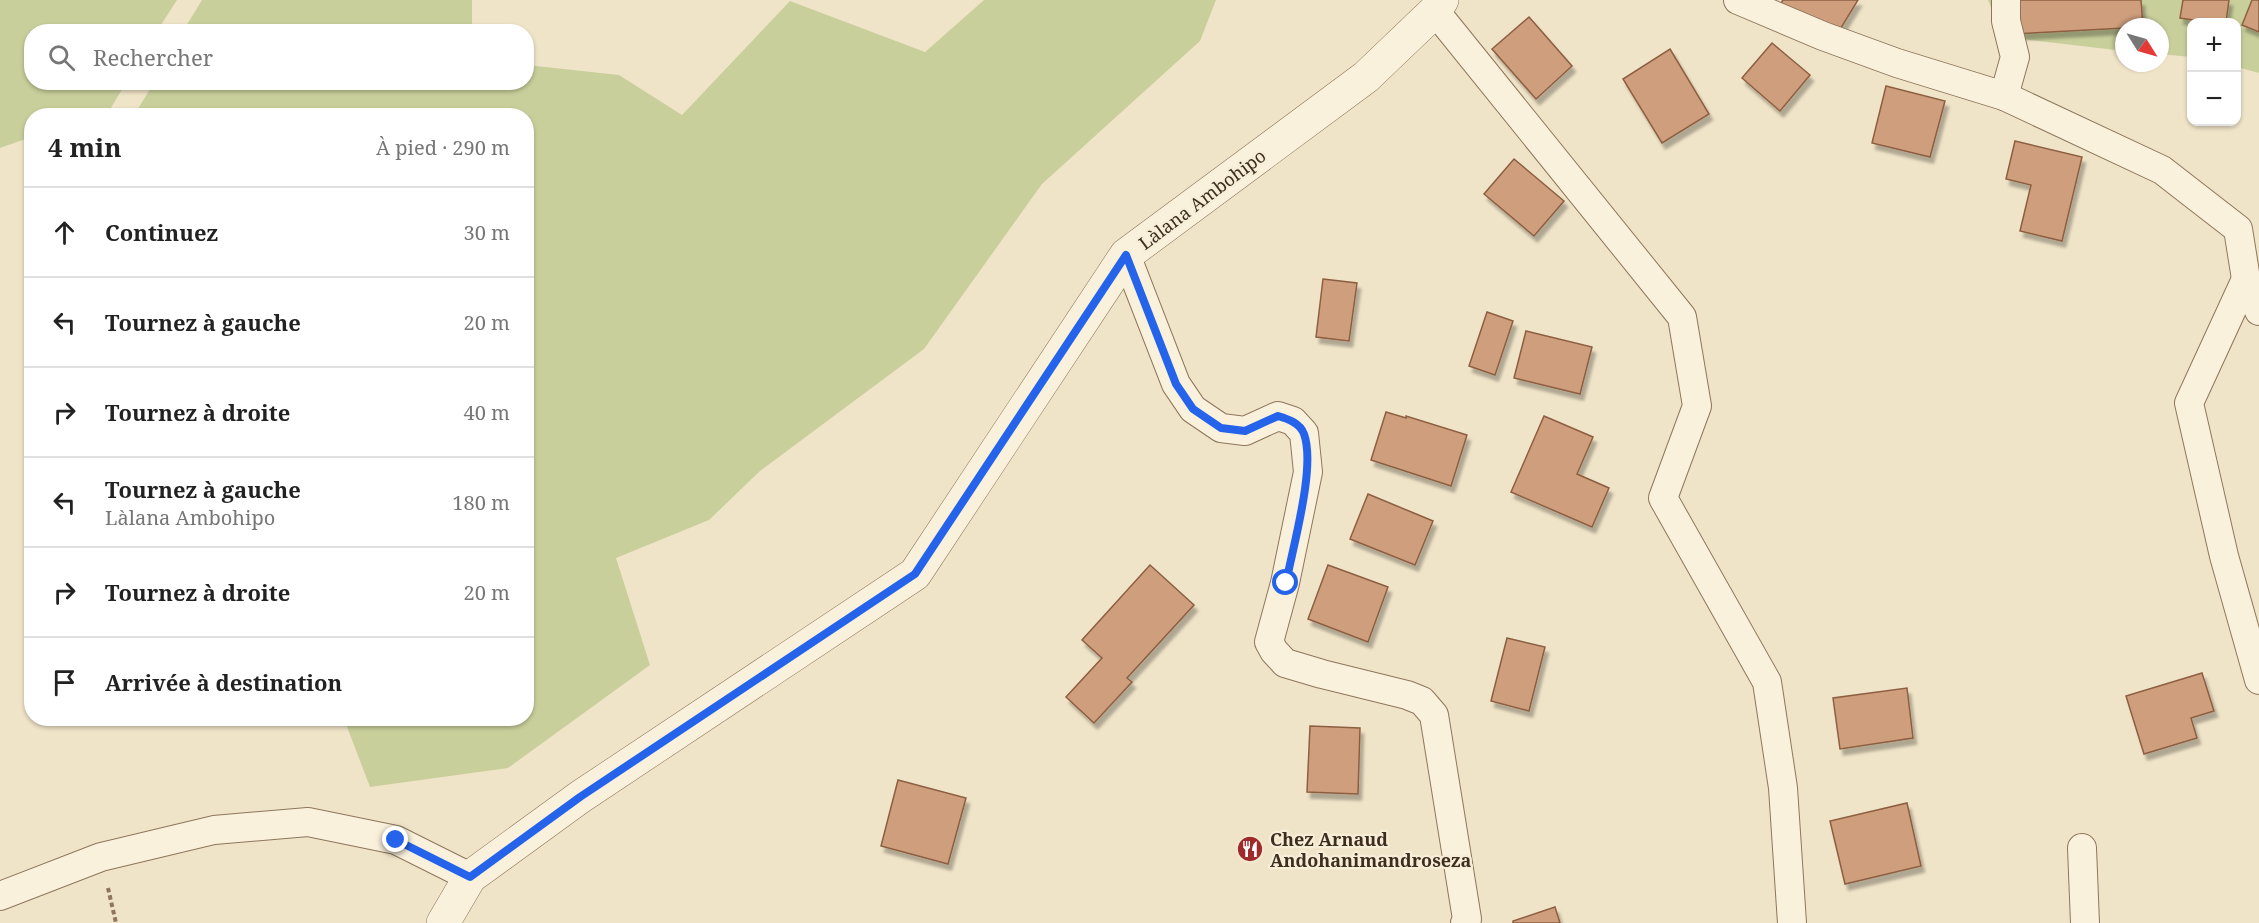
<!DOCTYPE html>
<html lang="fr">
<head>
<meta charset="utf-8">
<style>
	:root { --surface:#fff; --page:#f6f6f6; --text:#222; --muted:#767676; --line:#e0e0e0 }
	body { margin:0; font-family:"Noto Serif",serif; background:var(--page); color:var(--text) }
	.controls { position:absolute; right:18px; top:18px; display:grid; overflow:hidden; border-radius:12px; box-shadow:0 2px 4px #0004 }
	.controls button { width:54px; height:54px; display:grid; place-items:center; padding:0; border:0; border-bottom:2px solid var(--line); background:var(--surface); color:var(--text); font:30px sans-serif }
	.compass { position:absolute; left:2115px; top:18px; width:54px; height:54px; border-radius:50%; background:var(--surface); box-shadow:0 2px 4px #0004; rotate:127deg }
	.stop { position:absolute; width:18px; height:18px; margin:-14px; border:4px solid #2563eb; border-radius:50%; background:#fff }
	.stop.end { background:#2563eb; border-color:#fff; box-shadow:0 2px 6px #0008 }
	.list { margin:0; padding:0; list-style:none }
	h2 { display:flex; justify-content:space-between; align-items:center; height:78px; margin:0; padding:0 24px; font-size:26px }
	h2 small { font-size:20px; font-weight:400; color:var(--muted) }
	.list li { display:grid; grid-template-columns:39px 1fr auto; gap:18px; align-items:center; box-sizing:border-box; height:90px; padding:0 24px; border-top:2px solid var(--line) }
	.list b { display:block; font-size:22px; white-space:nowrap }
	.list p { margin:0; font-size:20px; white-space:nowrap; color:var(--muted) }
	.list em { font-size:20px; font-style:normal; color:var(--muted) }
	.icon { flex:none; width:33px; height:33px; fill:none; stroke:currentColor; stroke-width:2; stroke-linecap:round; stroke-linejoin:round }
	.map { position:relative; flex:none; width:2259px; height:923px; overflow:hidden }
	.search { position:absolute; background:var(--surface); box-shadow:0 2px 4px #0004; left:24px; top:24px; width:510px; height:66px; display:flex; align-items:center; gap:15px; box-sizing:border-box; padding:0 21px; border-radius:24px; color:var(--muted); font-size:22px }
	.panel { position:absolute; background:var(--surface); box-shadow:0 2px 4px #0004; left:24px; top:108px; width:510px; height:618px; border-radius:24px }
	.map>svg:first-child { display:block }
	.green { fill:#c9cf9b }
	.building { fill:#cf9f7d; stroke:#8d5f41; stroke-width:1.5; filter:url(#shadow) }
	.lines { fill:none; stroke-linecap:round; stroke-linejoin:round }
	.minor-casing { stroke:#8d765c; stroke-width:30 }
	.tertiary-casing { stroke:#8d765c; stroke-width:34 }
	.path { stroke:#8d765c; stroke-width:4; stroke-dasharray:4.5 3; stroke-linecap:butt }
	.minor { stroke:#faf1dc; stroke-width:28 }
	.tertiary { stroke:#faf1dc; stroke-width:33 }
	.route { stroke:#2563eb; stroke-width:8 }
	.labels { text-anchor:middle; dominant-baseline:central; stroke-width:4.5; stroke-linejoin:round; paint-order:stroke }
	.street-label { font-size:18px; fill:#3d2e20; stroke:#f7eed8 }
	.poi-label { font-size:18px; font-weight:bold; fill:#3d2e20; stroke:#f7eed8; text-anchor:start }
</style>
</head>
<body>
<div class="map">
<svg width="2259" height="923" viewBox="0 0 2259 923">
	<defs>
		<filter id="shadow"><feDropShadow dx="3.5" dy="6" stdDeviation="1.5" flood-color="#0004"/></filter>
	</defs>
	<rect width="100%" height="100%" fill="#f0e4c8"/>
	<g class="green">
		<path d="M 0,0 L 177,0 L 157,31 L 32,32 L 32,82 L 126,83 L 109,111 L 95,115 L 32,116 L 31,137 L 0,148 Z"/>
		<path d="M 202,0 L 472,0 L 472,31 L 183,31 Z"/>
		<path d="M 984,0 L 1216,0 L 1200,41 L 1042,184 L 924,349 L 760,471 L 709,520 L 616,558 L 650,665 L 508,768 L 370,787 L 344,719 L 526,718 L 526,116 L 134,115 L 154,83 L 526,82 L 527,65 L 619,75 L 682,115 L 790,1 L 925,52 Z"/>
		<path d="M 1988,0 L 2259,0 L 2259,73 L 2237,67 L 2236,22 L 2192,22 L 2191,57 L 2160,54 L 2160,27 L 2124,27 L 2124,51 L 2003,37 Z"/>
	</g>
	<g class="building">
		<path d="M 1783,0 L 1858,0 L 1836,36 L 1781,3 Z"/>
		<path d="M 2011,0 L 2141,0 L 2143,27 L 2013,34 Z"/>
		<path d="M 2183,0 L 2229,0 L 2226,22 L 2207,22 L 2180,18 Z"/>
		<path d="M 2252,0 L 2259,0 L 2259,32 L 2242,25 Z"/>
		<path d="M 1529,17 L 1572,66 L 1536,99 L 1492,49 Z"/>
		<path d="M 1772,43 L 1810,75 L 1780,111 L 1742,78 Z"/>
		<path d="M 1670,49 L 1709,114 L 1662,143 L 1623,79 Z"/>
		<path d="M 1886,86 L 1945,101 L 1930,157 L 1872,143 Z"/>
		<path d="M 2015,141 L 2082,157 L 2062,241 L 2020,231 L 2031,185 L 2006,179 Z"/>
		<path d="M 1514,159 L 1564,201 L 1534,236 L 1484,194 Z"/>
		<path d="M 1323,279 L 1357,283 L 1349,341 L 1316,337 Z"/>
		<path d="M 1487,312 L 1513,321 L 1495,375 L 1469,366 Z"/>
		<path d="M 1526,331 L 1592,347 L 1580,394 L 1514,378 Z"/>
		<path d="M 1386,412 L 1406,418 L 1406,416 L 1467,435 L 1451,486 L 1371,460 Z"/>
		<path d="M 1544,416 L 1593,437 L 1577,474 L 1609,488 L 1592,527 L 1511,492 Z"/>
		<path d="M 1368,494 L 1433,521 L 1415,565 L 1350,539 Z"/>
		<path d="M 1150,565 L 1194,605 L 1127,678 L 1132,682 L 1094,723 L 1066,697 L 1102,658 L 1082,640 Z"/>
		<path d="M 1328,565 L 1388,587 L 1368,642 L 1308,619 Z"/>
		<path d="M 1507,638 L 1545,647 L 1529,711 L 1491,701 Z"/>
		<path d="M 2202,673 L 2214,711 L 2191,718 L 2197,738 L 2144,754 L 2126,696 Z"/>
		<path d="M 1907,688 L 1913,738 L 1840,749 L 1833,698 Z"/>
		<path d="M 1310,726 L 1360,728 L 1358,794 L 1307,792 Z"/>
		<path d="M 898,780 L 966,798 L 948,864 L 881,846 Z"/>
		<path d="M 1907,803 L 1921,866 L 1845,884 L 1830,821 Z"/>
		<path d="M 1555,907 L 1560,923 L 1513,923 L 1513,921 Z"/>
	</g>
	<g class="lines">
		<g class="minor-casing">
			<g id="minor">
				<path d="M 1738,0 L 1823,36 L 1897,63 L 2004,96 L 2162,170 L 2238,229 L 2246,279 L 2259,311"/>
				<path d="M 1435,11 L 1682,317 L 1697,406 L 1663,498 L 1767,682 L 1783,788 L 1792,923"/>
				<path d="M 2004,96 L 2015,57 L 2006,21 L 2006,0"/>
				<path d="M 1126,255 L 1176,384 L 1193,409 L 1221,428 L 1245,431 L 1278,416 L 1293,421 L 1304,433 L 1308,472 L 1285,583 L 1269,642 L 1274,651 L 1285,663 L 1322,674 L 1407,695 L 1422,701 L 1434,715 L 1467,919 L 1465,923"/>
				<path d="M 2246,279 L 2189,403 L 2224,556 L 2259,680"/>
				<path d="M 2082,848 L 2085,923"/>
				<path d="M 0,896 L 101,857 L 214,830 L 308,822 L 396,840 L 470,877"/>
			</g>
		</g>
		<g class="tertiary-casing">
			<path id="tertiary" d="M 443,923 L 470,877 L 580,797 L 915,574 L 1126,255 L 1366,77 L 1435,11 L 1442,0"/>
		</g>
		<path class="path" d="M 108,888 L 116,923"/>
		<use href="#minor" class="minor"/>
		<use href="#tertiary" class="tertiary"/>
	</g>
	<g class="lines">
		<path class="route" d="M 396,840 L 470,877 L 580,797 L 915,574 L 1126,255 L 1176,384 L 1193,409 L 1221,428 L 1245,431 L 1278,416 C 1288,419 1300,423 1304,434 C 1316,467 1293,546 1286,583"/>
	</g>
	<defs>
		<g id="restaurant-disc" transform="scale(1.35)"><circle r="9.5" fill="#9e2a2b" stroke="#f7eed8"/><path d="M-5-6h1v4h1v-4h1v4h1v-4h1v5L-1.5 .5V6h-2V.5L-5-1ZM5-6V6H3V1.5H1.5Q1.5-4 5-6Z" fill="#fff"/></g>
	</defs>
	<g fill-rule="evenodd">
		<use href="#restaurant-disc" x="1250" y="849"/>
	</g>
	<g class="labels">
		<g class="street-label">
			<text transform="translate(1202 199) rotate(-37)">Làlana Ambohipo</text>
		</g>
		<g class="poi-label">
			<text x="1270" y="839">Chez Arnaud<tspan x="1270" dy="21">Andohanimandroseza</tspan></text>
		</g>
	</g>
</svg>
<div class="controls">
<button>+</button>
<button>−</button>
</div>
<svg class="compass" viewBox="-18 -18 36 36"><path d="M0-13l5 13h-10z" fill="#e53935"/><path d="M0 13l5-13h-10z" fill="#767676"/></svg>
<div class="stop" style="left:1286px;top:583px"></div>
<div class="stop end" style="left:396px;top:840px"></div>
<div class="search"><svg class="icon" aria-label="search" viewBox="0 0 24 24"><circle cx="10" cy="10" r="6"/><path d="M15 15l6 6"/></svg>Rechercher</div>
<section class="panel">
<h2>4 min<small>À pied · 290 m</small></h2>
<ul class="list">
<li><svg class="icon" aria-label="ahead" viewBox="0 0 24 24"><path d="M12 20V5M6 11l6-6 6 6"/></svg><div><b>Continuez</b></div><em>30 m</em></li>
<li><svg class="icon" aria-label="left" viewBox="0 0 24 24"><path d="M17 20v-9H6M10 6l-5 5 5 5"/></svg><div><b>Tournez à gauche</b></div><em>20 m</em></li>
<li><svg class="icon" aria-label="right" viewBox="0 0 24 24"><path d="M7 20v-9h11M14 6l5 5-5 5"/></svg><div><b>Tournez à droite</b></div><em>40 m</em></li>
<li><svg class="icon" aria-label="left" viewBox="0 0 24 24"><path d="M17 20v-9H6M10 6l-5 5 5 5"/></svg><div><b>Tournez à gauche</b><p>Làlana Ambohipo</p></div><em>180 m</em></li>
<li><svg class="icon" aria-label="right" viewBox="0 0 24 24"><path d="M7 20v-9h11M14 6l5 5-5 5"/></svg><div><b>Tournez à droite</b></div><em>20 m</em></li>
<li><svg class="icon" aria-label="arrive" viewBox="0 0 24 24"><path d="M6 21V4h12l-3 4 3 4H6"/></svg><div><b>Arrivée à destination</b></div></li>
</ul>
</section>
</div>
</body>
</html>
